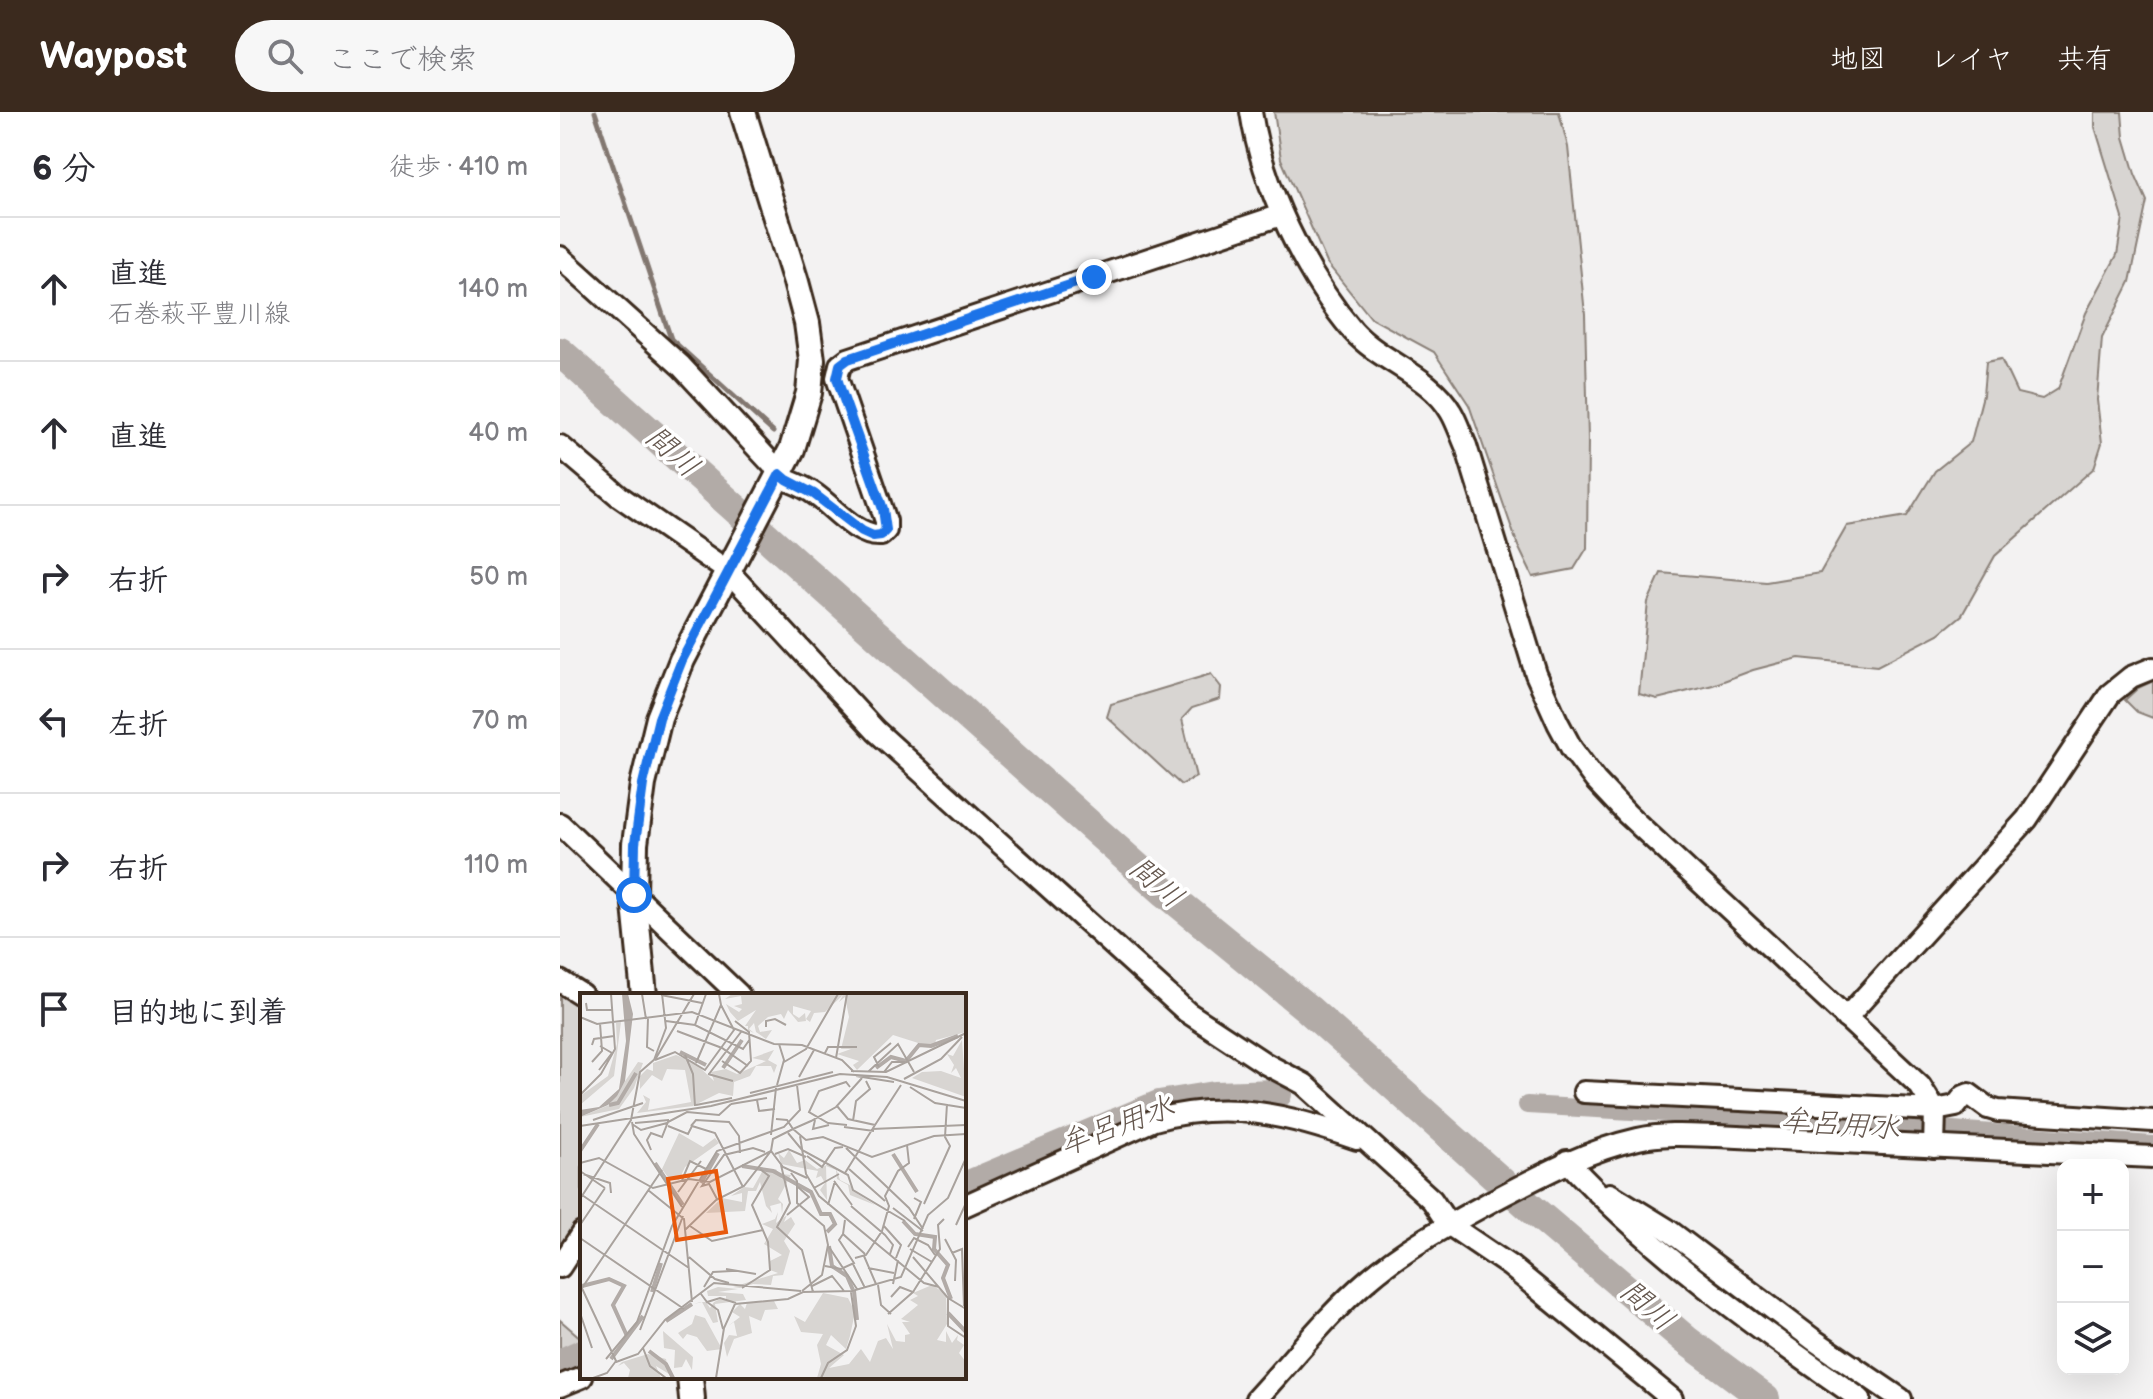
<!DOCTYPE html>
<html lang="ja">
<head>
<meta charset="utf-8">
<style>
	:root { --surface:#fff; --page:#f7f7f7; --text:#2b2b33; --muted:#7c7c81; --line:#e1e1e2; --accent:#3b2a1e }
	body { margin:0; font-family:"Balsamiq Sans","Klee One",sans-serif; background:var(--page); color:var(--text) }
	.controls { position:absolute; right:24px; bottom:24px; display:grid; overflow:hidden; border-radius:16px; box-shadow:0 8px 32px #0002 }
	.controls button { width:72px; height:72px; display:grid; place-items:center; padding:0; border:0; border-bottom:2px solid var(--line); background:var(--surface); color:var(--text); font:40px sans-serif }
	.stop { position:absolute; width:24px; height:24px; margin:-18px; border:6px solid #1a73e8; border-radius:50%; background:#fff }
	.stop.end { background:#1a73e8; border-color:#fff; box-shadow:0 2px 8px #0008 }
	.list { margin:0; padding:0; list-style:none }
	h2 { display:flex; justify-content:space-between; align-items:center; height:104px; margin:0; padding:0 32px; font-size:34px }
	h2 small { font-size:26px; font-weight:400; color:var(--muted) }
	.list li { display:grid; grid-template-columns:52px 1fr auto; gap:24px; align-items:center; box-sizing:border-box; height:144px; padding:0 32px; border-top:2px solid var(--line) }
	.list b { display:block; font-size:30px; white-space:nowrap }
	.list p { margin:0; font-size:26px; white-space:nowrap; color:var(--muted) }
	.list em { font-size:26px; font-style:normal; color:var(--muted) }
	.icon { flex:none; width:44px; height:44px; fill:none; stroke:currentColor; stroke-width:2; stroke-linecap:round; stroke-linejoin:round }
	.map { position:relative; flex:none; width:1593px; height:1287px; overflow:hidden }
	header { display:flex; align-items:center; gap:48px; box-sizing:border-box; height:112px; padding:0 40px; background:var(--accent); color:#fff }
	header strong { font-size:38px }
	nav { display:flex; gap:44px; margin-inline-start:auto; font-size:28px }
	.search { width:560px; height:72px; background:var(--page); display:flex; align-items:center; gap:20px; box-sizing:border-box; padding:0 28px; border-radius:44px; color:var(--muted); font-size:30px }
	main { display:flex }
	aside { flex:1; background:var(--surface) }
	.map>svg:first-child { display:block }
	.green { fill:#d8d5d2; stroke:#8a8078; stroke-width:2 }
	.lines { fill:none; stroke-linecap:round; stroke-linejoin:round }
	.stream { stroke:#827770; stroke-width:5 }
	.canal { stroke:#b2aba7; stroke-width:18 }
	.river { stroke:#b2aba7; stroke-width:30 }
	.minor-casing { stroke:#3b2a1e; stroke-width:26 }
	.major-casing { stroke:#3b2a1e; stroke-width:30 }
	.minor { stroke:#fff; stroke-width:20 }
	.major { stroke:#fff; stroke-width:24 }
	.route { stroke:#1a73e8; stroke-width:10 }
	.labels { text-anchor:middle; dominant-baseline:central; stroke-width:7; stroke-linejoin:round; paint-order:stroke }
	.water-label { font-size:30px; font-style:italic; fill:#65574e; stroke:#fff }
	.inset-river { fill:none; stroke:#b2aba7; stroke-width:4 }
	.inset-road { fill:none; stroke:#a9a29d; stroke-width:2 }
	.view { fill:#e8590c; fill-opacity:0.15; stroke:#e8590c; stroke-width:4 }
	.inset-edge { fill:none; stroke:#3b2a1e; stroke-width:4 }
</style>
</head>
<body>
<header>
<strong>Waypost</strong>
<div class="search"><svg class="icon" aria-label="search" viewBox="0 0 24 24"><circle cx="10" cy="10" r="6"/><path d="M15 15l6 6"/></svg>ここで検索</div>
<nav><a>地図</a><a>レイヤ</a><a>共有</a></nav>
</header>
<main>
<aside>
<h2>6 分<small>徒歩 · 410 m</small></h2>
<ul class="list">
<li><svg class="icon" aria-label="ahead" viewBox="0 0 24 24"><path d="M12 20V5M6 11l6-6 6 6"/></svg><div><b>直進</b><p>石巻萩平豊川線</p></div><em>140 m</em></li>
<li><svg class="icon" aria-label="ahead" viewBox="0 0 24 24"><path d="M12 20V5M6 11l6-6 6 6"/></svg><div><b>直進</b></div><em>40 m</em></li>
<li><svg class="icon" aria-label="right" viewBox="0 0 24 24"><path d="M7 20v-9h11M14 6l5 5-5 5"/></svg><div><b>右折</b></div><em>50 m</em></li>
<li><svg class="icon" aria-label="left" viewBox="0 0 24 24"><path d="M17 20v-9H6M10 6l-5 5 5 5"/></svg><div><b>左折</b></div><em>70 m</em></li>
<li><svg class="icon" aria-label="right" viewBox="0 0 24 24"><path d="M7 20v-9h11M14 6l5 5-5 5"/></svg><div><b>右折</b></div><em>110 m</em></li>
<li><svg class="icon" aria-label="arrive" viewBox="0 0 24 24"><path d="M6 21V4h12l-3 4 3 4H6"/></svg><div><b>目的地に到着</b></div></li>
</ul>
</aside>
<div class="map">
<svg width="1593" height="1287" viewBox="0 0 1593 1287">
	<rect width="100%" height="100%" fill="#f3f2f2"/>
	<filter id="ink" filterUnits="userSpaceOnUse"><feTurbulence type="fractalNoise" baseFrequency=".0125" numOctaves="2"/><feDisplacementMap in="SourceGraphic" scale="16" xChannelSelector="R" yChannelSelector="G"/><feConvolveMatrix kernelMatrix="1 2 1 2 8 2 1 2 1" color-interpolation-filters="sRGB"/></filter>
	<g filter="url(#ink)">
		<g class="green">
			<path d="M 714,0 L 999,0 L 1008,35 L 1025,202 L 1028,327 L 1027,436 L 1014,457 L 973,465 L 958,434 L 909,293 L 874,240 L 811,206 L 767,151 L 721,47 Z"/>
			<path d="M 1535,0 L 1562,0 L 1564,25 L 1575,62 L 1587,89 L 1570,170 L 1542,226 L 1537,288 L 1542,331 L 1534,356 L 1435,444 L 1402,503 L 1379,522 L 1317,554 L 1239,546 L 1193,558 L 1153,573 L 1097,587 L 1079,582 L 1088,490 L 1101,461 L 1206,470 L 1260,461 L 1287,414 L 1347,404 L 1375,359 L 1411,330 L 1423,283 L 1426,250 L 1441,247 L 1457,281 L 1482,287 L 1498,277 L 1526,201 L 1557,143 L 1563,106 L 1535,15 Z"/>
			<path d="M 651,562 L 661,575 L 660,587 L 632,596 L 622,607 L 636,665 L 621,673 L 547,605 L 551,592 Z"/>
			<path d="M 1593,569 L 1593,606 L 1577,600 L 1565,588 L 1578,576 Z"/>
			<path d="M 0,878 L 22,892 L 22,1111 L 0,1146 Z"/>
			<path d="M 0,1208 L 22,1227 L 22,1234 L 0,1244 Z"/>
		</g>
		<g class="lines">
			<path class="stream" d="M 35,0 L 111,227 L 213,320"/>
			<path class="canal" d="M 967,993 L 1353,1015 L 1593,1033"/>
			<g class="river">
				<path d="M 0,240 L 606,781 L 748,897 L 972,1097 L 1126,1228 L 1205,1287"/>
				<path d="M 404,1075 L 599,993 L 655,984 L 717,982"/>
				<path d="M 0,1252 L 22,1242"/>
			</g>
			<g class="minor-casing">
				<g id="minor">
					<path d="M 691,0 C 702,73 745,163 793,219 C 821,250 870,263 891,300 C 897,310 901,323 906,334 L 976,562 L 998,611 L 1012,637 L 1035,668 L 1067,702 L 1360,974 L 1375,998 L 1374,1035"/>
					<path d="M 0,145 L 121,254 L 227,368 C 237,372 247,376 256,383 C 274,396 297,425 321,423 L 326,418 L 326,409 L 277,266 L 280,253 L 288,247 L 721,103"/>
					<path d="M 0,334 L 59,384 L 169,460 L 316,619 L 627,900 L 706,952 L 744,972 L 872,1088 L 888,1112 L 950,1154 L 1112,1287"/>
					<path d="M 0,712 L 179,883"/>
					<path d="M 0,869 L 22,883"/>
					<path d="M 1286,906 L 1467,707 L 1550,582 L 1571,565 L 1593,556"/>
					<path d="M 1024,980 L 1375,998 L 1396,994 L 1404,984 L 1409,982 L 1428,996 L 1438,999 L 1593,1009"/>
					<path d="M 1007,1049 C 1092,1141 1197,1216 1300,1287"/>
					<path d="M 1050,1082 L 1107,1117 L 1254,1228 L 1341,1287"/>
					<path d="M 404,1094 L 594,1008 C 667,988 726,1002 797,1027"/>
					<path d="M 0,1155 L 22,1121"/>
					<path d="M 0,1274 L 22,1265"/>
					<path d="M 696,1287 C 733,1247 768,1202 809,1167 C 846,1135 890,1112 932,1089 C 980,1064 1025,1039 1078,1027 C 1103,1021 1130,1023 1157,1024 L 1593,1045"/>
				</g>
			</g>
			<g class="major-casing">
				<g id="major">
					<path d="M 84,883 L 74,783 L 75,732 L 83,672 L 99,606 L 122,548 L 232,337 L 249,281 L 252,248 L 247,211 L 236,170 L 183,0"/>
					<path d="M 130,1265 L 132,1287"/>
				</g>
			</g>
			<use href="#minor" class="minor"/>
			<use href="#major" class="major"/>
		</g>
	</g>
	<g class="lines" filter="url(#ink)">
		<path class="route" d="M 74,783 L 75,732 L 83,672 L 99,606 L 122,548 L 220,362 L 227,368 L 254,382 L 302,419 L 313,424 L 321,423 L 326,418 L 323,397 L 280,276 L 277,266 L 280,253 L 288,247 L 534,165"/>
	</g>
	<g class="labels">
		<g class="water-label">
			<text transform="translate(112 340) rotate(42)">間川</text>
			<text transform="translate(596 771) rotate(41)">間川</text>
			<text transform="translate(1280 1013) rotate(4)">牟呂用水</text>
			<text transform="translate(557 1014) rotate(-20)">牟呂用水</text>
			<text transform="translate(1087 1194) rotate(41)">間川</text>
		</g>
	</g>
	<g transform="translate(20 881)">
		<rect width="386" height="386" fill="#f3f2f2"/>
		<path d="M 152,1 L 386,1 L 386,39 L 356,47 L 354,55 L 313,42 L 277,77 L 273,72 L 279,68 L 257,61 L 271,56 L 261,56 L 269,24 L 265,4 L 259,9 L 263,2 L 245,19 L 234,20 L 230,29 L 226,26 L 231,18 L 213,13 L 213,21 L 219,25 L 225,20 L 226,28 L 218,29 L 208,17 L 204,26 L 201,21 L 188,24 L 178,33 L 180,39 L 192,37 L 186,46 L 176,39 L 174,30 L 169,36 L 174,40 L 168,37 L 168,33 L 165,33 L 176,17 L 158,28 L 150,19 L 146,11 L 159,19 L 162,16 L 154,13 L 162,11 L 161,3 L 145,6 ZM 41,29 L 34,83 L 0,112 L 0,103 L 28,83 L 37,51 L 36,30 ZM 382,47 L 386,104 L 332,85 L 342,79 L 361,78 L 381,85 L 376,75 L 371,80 L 374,72 L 367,61 L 373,63 ZM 194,57 L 188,67 L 197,72 L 194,80 L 191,73 L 176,73 L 170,83 L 154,89 L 153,103 L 139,100 L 113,113 L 57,120 L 66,109 L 63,102 L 70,106 L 68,117 L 111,109 L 105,77 L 87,76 L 82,88 L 72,82 L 60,96 L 60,83 L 67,76 L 73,78 L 73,70 L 96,62 L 114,69 L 134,88 L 131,79 L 146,76 L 157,81 L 186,68 L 172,65 ZM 58,69 L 63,70 L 54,95 L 39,116 L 0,124 L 29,112 ZM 99,140 L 123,154 L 135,145 L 139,150 L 105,174 L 99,187 L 90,187 L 82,176 ZM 209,157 L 217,170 L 225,167 L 237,176 L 247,172 L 256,175 L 260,187 L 270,192 L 273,198 L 295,212 L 270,202 L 268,192 L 257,186 L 256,177 L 246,173 L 247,207 L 240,197 L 245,190 L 241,183 L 236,185 L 238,178 L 201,171 L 198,160 L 204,165 ZM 196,176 L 202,186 L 202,181 L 211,182 L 198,206 L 203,211 L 202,221 L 201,210 L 190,213 L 192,220 L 186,213 L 180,189 L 176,198 L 168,198 L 165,218 L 126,220 L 142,205 L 162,209 L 162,200 L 151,203 L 164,194 L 173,195 L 182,179 ZM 198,219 L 196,230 L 207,222 L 204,229 L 211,224 L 215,231 L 204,248 L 210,258 L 203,282 L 193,283 L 191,292 L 173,291 L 160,295 L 153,294 L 198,280 L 190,277 L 190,268 L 202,262 L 184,251 L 193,236 L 182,231 L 195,226 ZM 352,292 L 366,301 L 367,331 L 357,347 L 366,349 L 366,338 L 372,350 L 378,342 L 377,347 L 384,352 L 379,360 L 386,369 L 386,385 L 237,385 L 241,371 L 237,352 L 243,341 L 221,339 L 214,323 L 225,329 L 243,300 L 268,305 L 275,319 L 270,343 L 266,356 L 251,342 L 246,352 L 264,362 L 249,375 L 269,371 L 281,356 L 290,369 L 298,348 L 306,345 L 313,356 L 307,331 L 316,348 L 325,349 L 325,342 L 330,341 L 322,329 L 330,329 L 321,326 L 338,312 L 330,307 L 338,303 L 333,300 ZM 138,294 L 158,296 L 138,299 L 163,301 L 166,307 L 135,311 L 138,329 L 133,330 L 122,309 L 114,311 L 120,309 L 126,309 L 130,315 L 134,309 L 140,306 L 146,307 L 146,303 L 128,303 L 127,298 ZM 194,308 L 198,316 L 185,317 L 181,328 L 169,323 L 172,340 L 154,346 L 147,364 L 144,350 L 149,342 L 157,343 L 154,329 L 148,333 L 160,324 L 152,319 L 160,311 L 165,316 L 167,310 ZM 115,322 L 125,325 L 142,356 L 127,358 L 117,344 L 107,341 L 103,346 L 98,340 L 112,331 ZM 83,338 L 113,364 L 112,377 L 106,366 L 102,374 L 94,375 L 95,357 L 84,355 ZM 68,361 L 86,366 L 89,381 L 76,373 L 81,385 L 48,385 L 50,377 L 44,370 L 38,373 L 42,369 Z" fill="#d8d5d2"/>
		<path d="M 42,1 L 48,1 L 53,21 L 45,88 L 37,103 L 28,112 L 0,124 L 0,117 L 19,114 L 39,96 L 46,48 Z" fill="#b2aba7"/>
		<path class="inset-river" d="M 100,59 L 126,72M 143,75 L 162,47M 296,75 L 311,64 L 326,68 L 339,52 L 351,53 L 378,43M 29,112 L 38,110 L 56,80M 0,158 L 18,131M 313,161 L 337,199M 75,170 L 103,212M 162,173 L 193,178 L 231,199 L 241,221 L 250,221 L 255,231 L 247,239M 121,190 L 138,160M 323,228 L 335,241 L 355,244 L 354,256 L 368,272 L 363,285 L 371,306M 249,253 L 252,273 L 267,283 L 273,297M 2,293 L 29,286 L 44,293 L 33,312 L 47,343M 274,298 L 277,327M 72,299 L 81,270M 368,320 L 386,339M 86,328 L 112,311M 69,358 L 86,371 L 93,385M 31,366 L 63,323"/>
		<path class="inset-road" d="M 62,1 L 66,26M 81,2 L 122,10M 6,10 L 7,17 L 32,17M 0,24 L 17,31 L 112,19 L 194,51 L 222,52 L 262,67 L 274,79M 68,25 L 67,54 L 74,58M 86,28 L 115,32 L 163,56 L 170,46M 115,32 L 126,1M 186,34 L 186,28 L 195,26 L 206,32M 97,38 L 142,55 L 168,73M 12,52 L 14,46 L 34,43M 245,60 L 248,54 L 277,54M 105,62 L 113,81 L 115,113M 256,65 L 267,1M 74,67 L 86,35 L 82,1M 75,67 L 95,59 L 125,77 L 154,37 L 141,12M 142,68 L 160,80 L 171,68 L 169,39 L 155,28M 12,69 L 22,58 L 20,30M 204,69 L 226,56 L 258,1M 116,70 L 141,12 L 139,1M 299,74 L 294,64 L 311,50M 19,77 L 32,60 L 20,53M 271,78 L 306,79 L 386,40M 289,78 L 318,51 L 334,79M 304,79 L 312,69 L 325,69M 128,81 L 153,88M 129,81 L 161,39M 276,83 L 314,89M 219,84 L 234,57M 324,86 L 361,66 L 382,44M 197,92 L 204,67 L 199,51M 330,94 L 355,110 L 386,115M 170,100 L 253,79M 0,102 L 21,81 L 35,56 L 31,1M 177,107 L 179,118 L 195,116M 151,111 L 187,105M 116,112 L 152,105M 257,113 L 268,126 L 295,132 L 265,180M 196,126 L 207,127 L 213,136 L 231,128 L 256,114 L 282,85M 13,127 L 63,110M 235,127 L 233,136 L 249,132M 273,128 L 276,108 L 290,96 L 286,88M 52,129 L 54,141 L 102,214M 55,130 L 89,127M 52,131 L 61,137 L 87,130M 267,132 L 248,130 L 229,119 L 239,98 L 266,89 L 270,94M 295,132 L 321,92M 0,133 L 131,113 L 260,81 L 307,84 L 386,108M 88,133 L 108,141 L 112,133 L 135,140 L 163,194M 111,133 L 116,127 L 149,129 L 159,143 L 160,160M 264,134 L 294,138M 292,136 L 386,132M 208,140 L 222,157 L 268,182 L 273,197 L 325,228M 191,142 L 196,95M 220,143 L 226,181 L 239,203 L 344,290 L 359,294M 266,155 L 329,215 L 343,236M 71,157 L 67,147 L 71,140 L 82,144 L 88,129 L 107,119 L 139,122 L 151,111M 195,161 L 208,156 L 226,164M 227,163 L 242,174 L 255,155 L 263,154M 0,170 L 19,165 L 73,195 L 109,186 L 130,189 L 191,158 L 193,146 L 213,136 L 226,147 L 243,144 L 292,164 L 354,143 L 386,141M 201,172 L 210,210 L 197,234 L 222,257 L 233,299M 269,176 L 305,208M 0,178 L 25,195M 211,180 L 217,188 L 217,210 L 244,233 L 248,252 L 242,282 L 222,298M 3,181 L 30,190 L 31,200M 102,187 L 110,168 L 126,176M 254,188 L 272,212M 234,195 L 259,181M 68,197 L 104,226 L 112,309M 98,199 L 121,168M 2,202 L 109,275M 334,205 L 341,209 L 334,226M 0,206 L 51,127 L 60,79 L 76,65 L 114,1M 137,206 L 129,191 L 122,193 L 144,162 L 173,155 L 185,159M 344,211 L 370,153 L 365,144 L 367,111M 248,212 L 255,188M 271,213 L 305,242 L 313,252 L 310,261M 313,215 L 343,238M 207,222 L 229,204 L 218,194M 265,227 L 263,241 L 285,261M 0,232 L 25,195M 303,232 L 321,252 L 316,265M 376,232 L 386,210M 110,233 L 132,248 L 183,237M 105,237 L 136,207 L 164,193 L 191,158 L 203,174 L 227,185M 0,245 L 104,316M 365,246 L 376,267 L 375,288M 249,254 L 277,296M 328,254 L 334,245 L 348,252 L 355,262M 330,256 L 352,269M 372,260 L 382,256 L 384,313M 284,263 L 296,291M 109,264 L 135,286 L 149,290M 333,264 L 368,305 L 386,316M 275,265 L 286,262 L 302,238 L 309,213 L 305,203 L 318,178 L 329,170 L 327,152M 273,271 L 285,295M 245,273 L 261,276 L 274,270 L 259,247 L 263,241M 288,275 L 314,280M 146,276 L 176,281M 0,291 L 36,368 L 27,380 L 13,385M 313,291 L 318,267M 298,292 L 301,312 L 311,321M 232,293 L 252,283 L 264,298M 124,294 L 133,279 L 152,278M 2,295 L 82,177M 162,295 L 190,277 L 188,249 L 172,212 L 189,183 L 180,176M 333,299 L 360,256 L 358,232 L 364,226M 121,301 L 127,309 L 140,305 L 156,310M 368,305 L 368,333 L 386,345M 127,309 L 138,317 L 143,336M 0,320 L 12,355M 308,321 L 333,299 L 320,294 L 311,304M 60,337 L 103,223M 63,355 L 70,373 L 86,385M 26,366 L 57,329 L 92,233 L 137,158 L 204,134 L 220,117 L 217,92M 36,369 L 58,361 L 85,327 L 134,290 L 221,298M 136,385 L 144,335 L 155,311 L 208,306 L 223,299 L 272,298 L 321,284 L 348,222 L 368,205 L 386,165M 241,385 L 248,370 L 267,357 L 276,333 L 271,299"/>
		<path class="view" d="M 136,178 L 146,239 L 97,247 L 88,186 Z"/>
		<rect width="386" height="386" class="inset-edge"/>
	</g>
</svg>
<div class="controls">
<button>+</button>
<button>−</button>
<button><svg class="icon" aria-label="layers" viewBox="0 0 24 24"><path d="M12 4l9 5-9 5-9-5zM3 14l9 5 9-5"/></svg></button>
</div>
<div class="stop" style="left:74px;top:783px"></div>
<div class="stop end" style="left:534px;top:165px"></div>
</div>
</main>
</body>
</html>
